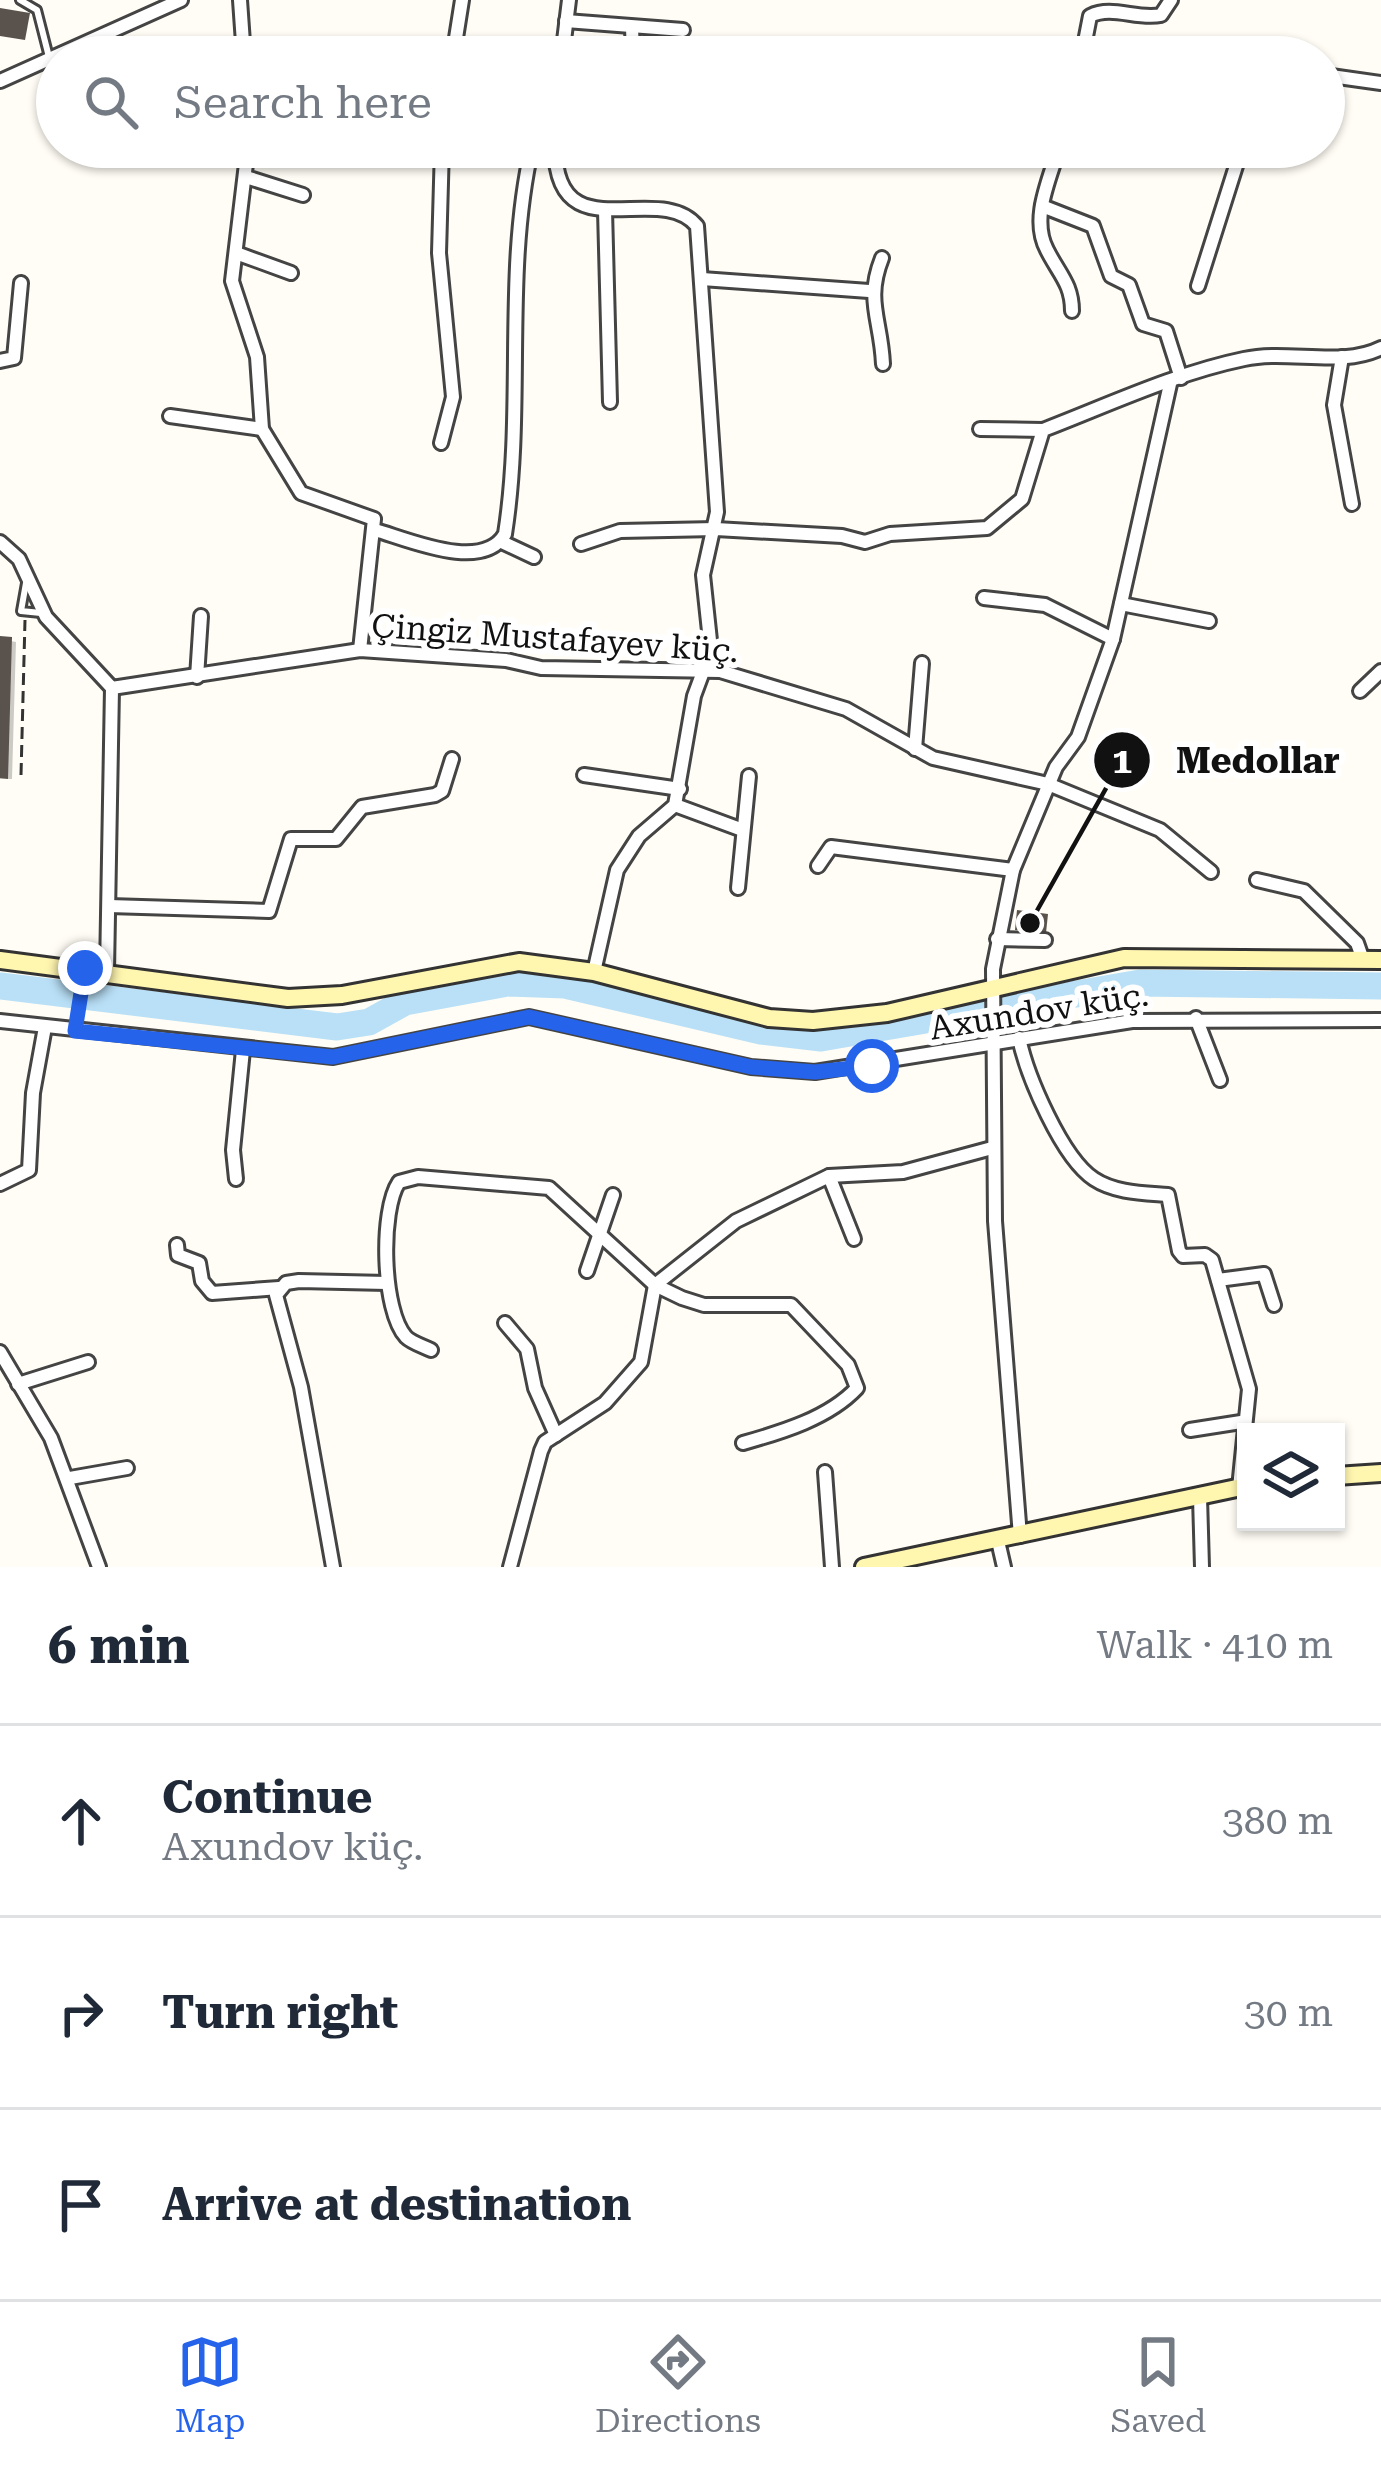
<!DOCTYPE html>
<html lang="en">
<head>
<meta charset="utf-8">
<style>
	:root { --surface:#fff; --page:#f6f6f7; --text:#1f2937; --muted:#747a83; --line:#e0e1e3; --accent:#2563eb }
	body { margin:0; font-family:"Roboto Serif",serif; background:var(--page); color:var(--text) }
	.controls { position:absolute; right:36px; bottom:36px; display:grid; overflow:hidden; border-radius:0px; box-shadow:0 3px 9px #0004 }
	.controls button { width:108px; height:108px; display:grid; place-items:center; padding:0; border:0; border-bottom:3px solid var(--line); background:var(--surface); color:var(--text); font:60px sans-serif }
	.stop { position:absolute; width:36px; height:36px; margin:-27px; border:9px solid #2563eb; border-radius:50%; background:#fff }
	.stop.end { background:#2563eb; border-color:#fff; box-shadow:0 3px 12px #0008 }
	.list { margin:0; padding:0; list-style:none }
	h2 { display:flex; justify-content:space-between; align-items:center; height:156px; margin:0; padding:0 48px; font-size:51px }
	h2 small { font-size:39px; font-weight:400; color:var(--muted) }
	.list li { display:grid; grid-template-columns:78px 1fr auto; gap:36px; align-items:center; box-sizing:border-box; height:192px; padding:0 48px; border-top:3px solid var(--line) }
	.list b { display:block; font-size:45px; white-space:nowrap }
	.list p { margin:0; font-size:39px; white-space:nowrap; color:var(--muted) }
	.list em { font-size:39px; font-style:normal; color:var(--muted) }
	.icon { flex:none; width:66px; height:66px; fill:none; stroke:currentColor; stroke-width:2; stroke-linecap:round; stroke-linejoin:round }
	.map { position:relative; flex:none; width:1381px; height:1567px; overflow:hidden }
	.search { position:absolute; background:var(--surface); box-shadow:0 3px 9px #0004; left:36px; right:36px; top:36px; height:132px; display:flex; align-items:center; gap:30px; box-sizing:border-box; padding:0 42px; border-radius:66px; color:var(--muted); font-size:45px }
	.sheet { height:732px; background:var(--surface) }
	nav { display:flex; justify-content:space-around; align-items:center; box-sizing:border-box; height:168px; border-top:3px solid var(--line); background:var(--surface); font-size:33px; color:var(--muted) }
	nav a { display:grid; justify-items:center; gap:6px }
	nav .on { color:var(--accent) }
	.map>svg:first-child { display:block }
	.shadow { fill:#0003 }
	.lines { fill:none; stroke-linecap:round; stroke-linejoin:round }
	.river { stroke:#b9e0f7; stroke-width:27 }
	.building { fill:#5a524d }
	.lane-casing { stroke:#444; stroke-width:12 }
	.street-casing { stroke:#444; stroke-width:18 }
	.secondary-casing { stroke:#333; stroke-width:22 }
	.path { stroke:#333; stroke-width:3; stroke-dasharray:12 6; stroke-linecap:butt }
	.lane { stroke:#fff; stroke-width:6 }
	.street { stroke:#fff; stroke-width:12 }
	.secondary { stroke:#fff6b0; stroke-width:16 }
	.route { stroke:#2563eb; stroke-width:15 }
	.labels { text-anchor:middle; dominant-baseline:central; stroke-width:12; stroke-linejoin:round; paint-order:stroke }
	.street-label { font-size:33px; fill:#111; stroke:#fff }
	.leader { fill:none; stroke:#111; stroke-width:4.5 }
	.callout-dot { fill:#111; stroke:#fff; stroke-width:4.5 }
	.mark-label { font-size:36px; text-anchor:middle; font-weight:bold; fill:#fff }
	.callout-label { font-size:36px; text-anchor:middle; font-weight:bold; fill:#111; stroke:#fff; stroke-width:12; stroke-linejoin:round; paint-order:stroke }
</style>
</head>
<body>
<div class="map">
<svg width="1381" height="1567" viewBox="0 0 1381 1567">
	<rect width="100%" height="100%" fill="#fffdf5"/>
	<path class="shadow" d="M 0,639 L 16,642 L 12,779 L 0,779 Z"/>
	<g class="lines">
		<path class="river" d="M 0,986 L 337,1027 L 369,1022 L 405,1002 L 508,983 L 565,985 L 761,1031 L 821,1038 L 1140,983 L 1381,986"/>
	</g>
	<g class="building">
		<path d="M 0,8 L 30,13 L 25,40 L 0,36 Z"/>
		<path d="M 0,636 L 12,637 L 8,779 L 0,778 Z"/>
		<path d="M 1017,910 L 1048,914 L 1046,933 L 1015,930 Z"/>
	</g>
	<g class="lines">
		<g class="lane-casing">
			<g id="lane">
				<path d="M 20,0 L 37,10 L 49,57"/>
				<path d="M 26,583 L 21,611 L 41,613"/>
			</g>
		</g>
		<g class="street-casing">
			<g id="street">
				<path d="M 240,0 L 244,57"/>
				<path d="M 566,21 L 683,30"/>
				<path d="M 632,27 L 633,57"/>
				<path d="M 453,57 L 462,0"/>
				<path d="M 562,57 L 569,0"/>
				<path d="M 952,57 L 960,57"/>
				<path d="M 1082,57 L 1090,16 C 1112,5 1137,20 1161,15 L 1171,0"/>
				<path d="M 1324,75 L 1381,83"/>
				<path d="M 0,81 L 181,0"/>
				<path d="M 248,147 L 232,281 L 257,357 L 262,429 L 301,493 L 374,519 L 360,650"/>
				<path d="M 555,147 C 556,255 658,179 697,226 L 717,512 L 703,575 L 711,650 L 694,696 L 675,805 L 639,836 L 617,870 L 594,972"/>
				<path d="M 1059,147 C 1050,179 1030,218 1047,250 C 1059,274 1072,284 1072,311"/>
				<path d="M 246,177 L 303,195"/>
				<path d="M 1042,206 L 1093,226 L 1111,276 L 1129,285 L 1143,324 L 1166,331 L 1181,378"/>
				<path d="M 605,210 L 610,402"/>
				<path d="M 236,253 L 291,273"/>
				<path d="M 882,258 C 865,301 881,319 883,364"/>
				<path d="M 702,279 L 869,291"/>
				<path d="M 1198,286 L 1242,147"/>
				<path d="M 1342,357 L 1334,405 L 1352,504"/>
				<path d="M 0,361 L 14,358 L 21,283"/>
				<path d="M 170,416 L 262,429"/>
				<path d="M 980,429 L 1043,430"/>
				<path d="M 441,443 L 453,397 L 439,253 L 442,147"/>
				<path d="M 375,530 C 407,539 483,573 505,534 C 525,406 503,274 532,147"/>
				<path d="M 0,542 L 19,559 L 46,617 L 112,688 L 360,650 L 506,660 L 541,668 L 720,671 L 846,709 L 933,758 L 1048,784 L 1160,830 L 1211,872"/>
				<path d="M 502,542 L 534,557"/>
				<path d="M 581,544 L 620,531 L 716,529 L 842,536 L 865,542 L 890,534 L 987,528 L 1022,499 L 1043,430 C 1108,405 1176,373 1244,359 C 1288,349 1341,368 1381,348"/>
				<path d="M 984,598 L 1045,605 L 1113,639"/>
				<path d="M 1121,604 L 1209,621"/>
				<path d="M 197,677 L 201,616"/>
				<path d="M 1360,691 L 1381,671"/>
				<path d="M 915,749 L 922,663"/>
				<path d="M 584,775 L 680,789"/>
				<path d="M 675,805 L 740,829"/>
				<path d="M 818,866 L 831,847 L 1013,870"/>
				<path d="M 1257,880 L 1304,891 L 1357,943 L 1363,960"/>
				<path d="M 738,888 L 749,776"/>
				<path d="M 109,906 L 269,911 L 291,839 L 336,839 L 362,807 L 435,795 L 442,791 L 452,759"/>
				<path d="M 997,939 L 1045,940"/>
				<path d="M 107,971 L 112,688"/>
				<path d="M 1196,1018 L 1220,1080"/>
				<path d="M 0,1021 L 333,1057 L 529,1017 L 751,1067 L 815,1072 L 1132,1021 L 1381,1020"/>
				<path d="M 1019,1038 C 1027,1076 1062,1158 1094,1179 C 1115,1193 1144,1193 1168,1195 L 1179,1251 L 1183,1256 L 1205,1255 L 1212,1260 L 1249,1389 L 1239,1488"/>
				<path d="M 829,1176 L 854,1239"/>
				<path d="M 236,1179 L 233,1150 L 243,1050"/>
				<path d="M 0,1184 L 29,1170 L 33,1093 L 45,1027"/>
				<path d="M 177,1245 L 178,1255 L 199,1263 L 202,1281 L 212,1293 L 279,1288"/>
				<path d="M 587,1271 L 613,1195"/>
				<path d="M 1218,1280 L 1264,1274 L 1274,1305"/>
				<path d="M 505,1323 L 527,1349 L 535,1388 L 556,1435"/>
				<path d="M 431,1350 C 423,1346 412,1343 406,1337 C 382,1311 380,1210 399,1182 L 418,1177 L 549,1188 L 655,1285 L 682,1298 L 704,1305 L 791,1305 L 848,1365 L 857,1388 C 829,1418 782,1432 743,1443"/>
				<path d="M 0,1352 L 51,1438 L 99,1567"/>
				<path d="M 18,1384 L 88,1362"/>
				<path d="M 1190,1430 L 1241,1422"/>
				<path d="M 825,1472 L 832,1567"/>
				<path d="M 70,1478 L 127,1468"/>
				<path d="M 1200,1497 L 1202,1567"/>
				<path d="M 1020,1536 L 995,1221 L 993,969 L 1013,870 L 1056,767 L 1078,737 L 1113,639 L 1170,384"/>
				<path d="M 998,1541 L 1004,1567"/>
				<path d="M 333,1567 L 301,1387 L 276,1295 L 286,1283 L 299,1281 L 387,1283"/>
				<path d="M 510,1567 L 541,1451 L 545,1442 L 605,1403 L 641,1362 L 655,1285 L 736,1221 L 829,1176 L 903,1172 L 992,1148"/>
			</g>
		</g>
		<g class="secondary-casing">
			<g id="secondary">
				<path d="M 0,960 L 288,998 L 342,995 L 519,962 L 594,972 L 769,1018 L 813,1021 L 887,1013 L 1124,958 L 1381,960"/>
				<path d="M 1336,1476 L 1381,1473"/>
				<path d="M 864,1567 L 1246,1486"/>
			</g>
		</g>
		<g class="path">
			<path d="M 21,775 L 25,620"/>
			<path d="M 78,1014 L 82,988"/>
		</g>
		<use href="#lane" class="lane"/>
		<use href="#street" class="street"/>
		<use href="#secondary" class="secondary"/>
	</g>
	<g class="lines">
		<path class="route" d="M 85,968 L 75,1031 L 333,1057 L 529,1017 L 751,1067 L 815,1072 L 872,1066"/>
	</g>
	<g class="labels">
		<g class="street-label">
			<text transform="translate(555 638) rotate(4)">Çingiz Mustafayev küç.</text>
			<text transform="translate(1039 1011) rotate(-9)">Axundov küç.</text>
		</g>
	</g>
	<path class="leader" d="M1030 923L1122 760"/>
	<g class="callout-dot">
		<circle cx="1030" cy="923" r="12"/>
		<circle cx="1122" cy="760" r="30"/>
	</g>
	<g class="mark-label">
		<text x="1122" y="773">1</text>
	</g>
	<g class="callout-label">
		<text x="1258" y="773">Medollar</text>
	</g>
</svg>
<div class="controls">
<button><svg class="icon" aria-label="layers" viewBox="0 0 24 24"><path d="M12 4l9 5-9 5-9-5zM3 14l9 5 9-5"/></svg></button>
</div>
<div class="stop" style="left:872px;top:1066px"></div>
<div class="stop end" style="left:85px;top:968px"></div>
<div class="search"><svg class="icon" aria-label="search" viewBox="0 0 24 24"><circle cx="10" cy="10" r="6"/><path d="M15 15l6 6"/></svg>Search here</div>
</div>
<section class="sheet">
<h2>6 min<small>Walk · 410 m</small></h2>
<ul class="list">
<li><svg class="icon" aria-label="ahead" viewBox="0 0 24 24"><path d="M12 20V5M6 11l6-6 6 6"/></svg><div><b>Continue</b><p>Axundov küç.</p></div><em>380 m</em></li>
<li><svg class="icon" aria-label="right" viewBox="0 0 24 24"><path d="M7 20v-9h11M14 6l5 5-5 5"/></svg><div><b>Turn right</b></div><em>30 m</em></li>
<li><svg class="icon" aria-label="arrive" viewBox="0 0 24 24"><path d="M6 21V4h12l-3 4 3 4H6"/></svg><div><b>Arrive at destination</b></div></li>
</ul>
</section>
<nav>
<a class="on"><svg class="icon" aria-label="map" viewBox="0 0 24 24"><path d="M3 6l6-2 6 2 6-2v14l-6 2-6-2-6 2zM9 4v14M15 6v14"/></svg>Map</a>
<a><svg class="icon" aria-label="directions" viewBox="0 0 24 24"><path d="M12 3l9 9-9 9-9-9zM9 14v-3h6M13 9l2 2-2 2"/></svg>Directions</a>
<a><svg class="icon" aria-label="saved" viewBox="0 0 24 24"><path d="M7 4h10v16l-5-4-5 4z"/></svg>Saved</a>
</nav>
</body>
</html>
